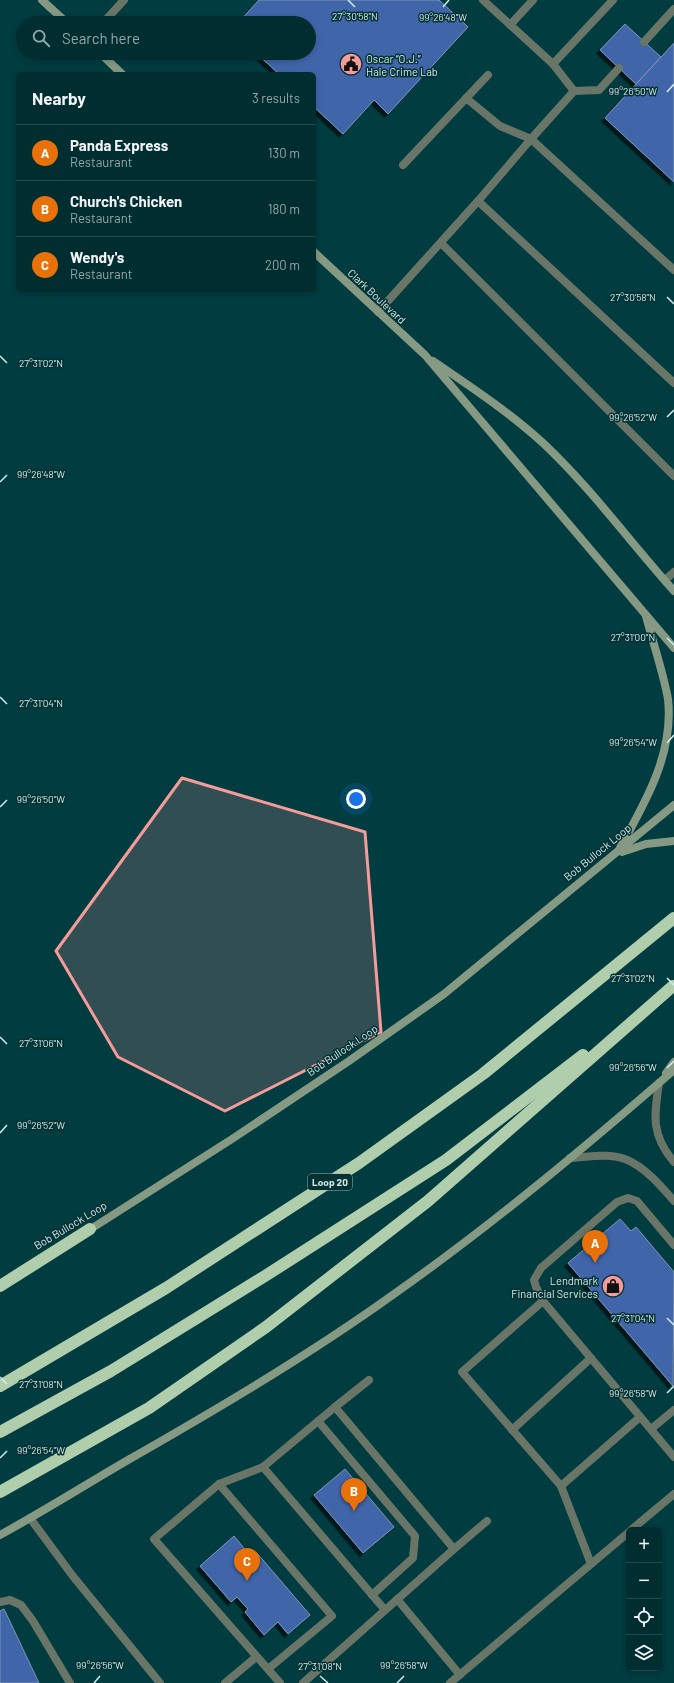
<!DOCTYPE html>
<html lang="en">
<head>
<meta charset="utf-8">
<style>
	:root { --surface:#002d30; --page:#0e393c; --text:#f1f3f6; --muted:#95a8ab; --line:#22494c; --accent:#f59b99 }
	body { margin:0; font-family:Barlow,sans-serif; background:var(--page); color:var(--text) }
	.controls { position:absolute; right:12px; bottom:12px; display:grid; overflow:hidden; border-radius:6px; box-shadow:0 2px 6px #0003 }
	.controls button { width:36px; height:36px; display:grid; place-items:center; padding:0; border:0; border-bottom:1px solid var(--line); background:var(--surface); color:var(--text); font:20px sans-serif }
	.you { position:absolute; left:356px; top:799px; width:14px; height:14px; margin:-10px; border:3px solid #fff; border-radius:50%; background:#1a73e8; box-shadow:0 0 0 6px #1a73e833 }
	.badge { display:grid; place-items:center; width:26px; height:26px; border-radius:50%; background:var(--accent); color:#fff; font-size:13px; font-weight:700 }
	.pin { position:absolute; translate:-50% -33px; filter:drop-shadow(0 1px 2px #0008) }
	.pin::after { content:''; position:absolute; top:21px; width:14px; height:12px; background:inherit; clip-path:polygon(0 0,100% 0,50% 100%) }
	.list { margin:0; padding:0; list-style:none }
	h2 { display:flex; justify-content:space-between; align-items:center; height:52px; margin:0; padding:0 16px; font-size:17px }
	h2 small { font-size:13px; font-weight:400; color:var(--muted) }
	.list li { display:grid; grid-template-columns:26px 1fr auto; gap:12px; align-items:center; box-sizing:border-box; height:56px; padding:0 16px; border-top:1px solid var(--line) }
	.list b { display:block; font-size:15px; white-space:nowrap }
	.list p { margin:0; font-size:13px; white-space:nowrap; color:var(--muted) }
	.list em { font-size:13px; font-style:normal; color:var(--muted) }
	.icon { flex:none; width:22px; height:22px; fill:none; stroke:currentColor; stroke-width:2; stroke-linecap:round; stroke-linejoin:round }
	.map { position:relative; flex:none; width:674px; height:1683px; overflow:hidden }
	.search { position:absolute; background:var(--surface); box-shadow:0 2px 6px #0003; left:16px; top:16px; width:300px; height:44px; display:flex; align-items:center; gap:10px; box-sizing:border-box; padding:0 14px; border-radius:22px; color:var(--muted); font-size:15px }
	.panel { position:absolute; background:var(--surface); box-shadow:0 2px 6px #0003; left:16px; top:72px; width:300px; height:220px; border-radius:6px }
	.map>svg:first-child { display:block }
	.building { fill:#3f65a9; stroke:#8195b7; filter:url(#shadow) }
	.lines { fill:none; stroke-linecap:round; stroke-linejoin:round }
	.lane { stroke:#697567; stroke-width:8 }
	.secondary { stroke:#869983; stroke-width:8 }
	.highway { stroke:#b0ceac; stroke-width:12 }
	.marked { fill:#f59b99; fill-opacity:0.2; stroke:#f59b99; stroke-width:3; stroke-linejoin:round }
	.ticks { fill:none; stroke:#d0ebec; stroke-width:1.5 }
	.labels { text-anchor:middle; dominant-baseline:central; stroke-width:3; stroke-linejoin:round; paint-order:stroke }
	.shield { fill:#053133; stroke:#93b3b4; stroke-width:1 }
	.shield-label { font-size:10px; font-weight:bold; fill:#d0ebec }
	.poi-label { font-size:11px; fill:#d0ebec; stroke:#053133; text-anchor:start }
	.street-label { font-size:11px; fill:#d0ebec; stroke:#053133 }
	.ticks-label { font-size:10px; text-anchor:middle; fill:#d0ebec; stroke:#053133; stroke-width:3; stroke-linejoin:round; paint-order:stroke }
</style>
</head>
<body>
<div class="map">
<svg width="674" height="1683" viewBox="0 0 674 1683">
	<defs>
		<filter id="shadow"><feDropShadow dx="-3.5" dy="3.5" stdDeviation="0" flood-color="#0009"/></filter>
	</defs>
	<rect width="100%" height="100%" fill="#003c40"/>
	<g class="building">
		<path d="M 259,0 L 439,0 L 468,27 L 388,114 L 374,100 L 343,134 L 314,107 L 314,74 L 279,74 L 256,53 L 309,53 L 309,23 L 238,23 Z"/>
		<path d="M 625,24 L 661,57 L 636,84 L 600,50 Z"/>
		<path d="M 674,43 L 674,182 L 605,118 Z"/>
		<path d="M 620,1219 L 631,1231 L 636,1227 L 674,1272 L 673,1386 L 568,1263 Z"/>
		<path d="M 345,1469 L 394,1527 L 363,1553 L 314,1495 Z"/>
		<path d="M 234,1536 L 252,1558 L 257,1553 L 310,1615 L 288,1634 L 278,1622 L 264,1635 L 245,1612 L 248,1609 L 237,1597 L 231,1602 L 200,1566 Z"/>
		<path d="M 4,1609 L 39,1683 L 0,1683 L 0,1611 Z"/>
	</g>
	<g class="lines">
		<g class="lane">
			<path d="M 483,0 L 553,64 L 574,91 L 599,90 L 619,68"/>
			<path d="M 103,23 L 124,0"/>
			<path d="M 510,25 L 533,0"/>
			<path d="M 644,42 L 674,9"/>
			<path d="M 553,64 L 613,0"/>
			<path d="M 574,91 L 531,139 L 674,270"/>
			<path d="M 466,98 L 500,126 L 531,139 L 478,201 L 674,383"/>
			<path d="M 403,165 L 488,75"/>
			<path d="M 441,243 L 674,476"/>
			<path d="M 378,312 L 478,201"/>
			<path d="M 665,580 L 674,572"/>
			<path d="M 659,1083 C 654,1116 651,1135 674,1162"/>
			<path d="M 570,1158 C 588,1157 608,1153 625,1159 C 644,1166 662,1187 674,1201"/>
			<path d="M 674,1245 L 637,1201 L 628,1198 L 617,1202 L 541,1268 L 534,1280 L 536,1287 L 543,1301 L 674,1457"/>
			<path d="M 543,1301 L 462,1372 L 561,1486 L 640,1417"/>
			<path d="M 335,1407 L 369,1380"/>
			<path d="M 318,1421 L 415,1536 L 413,1558 L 372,1595"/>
			<path d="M 651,1429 L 674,1410"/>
			<path d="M 512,1430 L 591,1358"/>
			<path d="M 263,1467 L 385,1610"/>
			<path d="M 219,1484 L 332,1616 L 268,1669"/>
			<path d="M 561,1486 L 591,1564"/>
			<path d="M 30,1518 L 72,1575 L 160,1683"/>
			<path d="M 631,1530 L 674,1494"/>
			<path d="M 454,1549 L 487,1521"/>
			<path d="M 397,1599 L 460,1675"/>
			<path d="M 0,1602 L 10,1600 L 21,1605 L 33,1621 L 70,1683"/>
			<path d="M 225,1683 L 256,1657"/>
			<path d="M 280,1683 L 154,1539 L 219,1484 L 263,1467 L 335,1407 L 454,1549 L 303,1683"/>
			<path d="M 450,1683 L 629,1532"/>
		</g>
		<g class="secondary">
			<path d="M 42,0 L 67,23"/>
			<path d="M 100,53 L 122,74"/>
			<path d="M 314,252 L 425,355 L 674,648"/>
			<path d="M 433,361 C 471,387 509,412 543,443 C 591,488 630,542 674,591"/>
			<path d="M 620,848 C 645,803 674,754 668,699 C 663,671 653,643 646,616"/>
			<path d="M 622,852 L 646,844 L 674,841"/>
			<path d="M 666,1073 L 674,1062"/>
			<path d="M 86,1232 L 232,1139 L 349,1061 L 444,994 L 674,805"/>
			<path d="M 0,1535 C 44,1511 85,1485 128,1460 C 219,1408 309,1355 394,1294 C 492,1225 584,1148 674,1070"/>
		</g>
		<g class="highway">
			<path d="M 0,1286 L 90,1229"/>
			<path d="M 0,1386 L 166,1288 L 359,1163 L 483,1074 L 674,918"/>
			<path d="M 0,1432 L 111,1371 L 265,1276 L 446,1160 L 583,1055"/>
			<path d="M 0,1492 L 149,1408 L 266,1327 L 428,1201 L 673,986"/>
		</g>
	</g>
	<path class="marked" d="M 182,778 L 365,832 L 381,1032 L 225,1111 L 118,1057 L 56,951 Z"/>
	<path class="ticks" d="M 348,0 L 355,7M 443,7 L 449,0M 667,92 L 674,84M 667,297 L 674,304M 0,356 L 7,363M 667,417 L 674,410M 0,482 L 7,475M 667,638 L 674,645M 0,697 L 7,704M 667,743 L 674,735M 0,807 L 7,800M 667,978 L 674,985M 0,1037 L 7,1044M 667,1068 L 674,1061M 0,1133 L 7,1125M 667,1318 L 674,1325M 0,1377 L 7,1384M 667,1393 L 674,1386M 0,1458 L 7,1451M 320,1676 L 328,1683M 94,1683 L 100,1676M 397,1683 L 404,1676"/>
	<defs>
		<g id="civic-disc" transform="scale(1.15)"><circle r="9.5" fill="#f59b99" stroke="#053133"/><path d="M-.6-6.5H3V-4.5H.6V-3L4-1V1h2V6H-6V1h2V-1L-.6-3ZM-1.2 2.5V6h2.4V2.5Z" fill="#111"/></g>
		<g id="shop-disc" transform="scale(1.15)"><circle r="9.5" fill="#f59b99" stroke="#053133"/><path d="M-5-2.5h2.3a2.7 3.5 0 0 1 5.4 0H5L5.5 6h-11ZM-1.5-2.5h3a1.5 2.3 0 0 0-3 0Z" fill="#111"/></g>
	</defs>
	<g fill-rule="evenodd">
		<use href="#civic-disc" x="351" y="64"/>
		<use href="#shop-disc" x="613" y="1286"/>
	</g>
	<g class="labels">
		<rect class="shield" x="308" y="1174" width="44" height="16" rx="3"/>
		<g class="shield-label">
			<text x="330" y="1182">Loop 20</text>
		</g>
		<g class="poi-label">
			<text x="366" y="58">Oscar “O.J.”<tspan x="366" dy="13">Hale Crime Lab</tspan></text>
			<text x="598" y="1280" text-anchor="end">Lendmark<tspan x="598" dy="13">Financial Services</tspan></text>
		</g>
		<g class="street-label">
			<text transform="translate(377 296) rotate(43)">Clark Boulevard</text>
			<text transform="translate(597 852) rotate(-39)">Bob Bullock Loop</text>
			<text transform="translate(342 1050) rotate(-34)">Bob Bullock Loop</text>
			<text transform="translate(70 1225) rotate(-31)">Bob Bullock Loop</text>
		</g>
	</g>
	<g class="ticks-label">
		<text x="355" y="20">27°30'58"N</text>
		<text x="443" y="21">99°26'48"W</text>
		<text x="633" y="95">99°26'50"W</text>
		<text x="633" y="301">27°30'58"N</text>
		<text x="41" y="367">27°31'02"N</text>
		<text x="633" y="421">99°26'52"W</text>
		<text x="41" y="478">99°26'48"W</text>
		<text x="633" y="641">27°31'00"N</text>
		<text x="41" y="707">27°31'04"N</text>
		<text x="633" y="746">99°26'54"W</text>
		<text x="41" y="803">99°26'50"W</text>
		<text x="633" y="982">27°31'02"N</text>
		<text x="41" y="1047">27°31'06"N</text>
		<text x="633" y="1071">99°26'56"W</text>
		<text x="41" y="1129">99°26'52"W</text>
		<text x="633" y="1322">27°31'04"N</text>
		<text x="41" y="1388">27°31'08"N</text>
		<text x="633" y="1397">99°26'58"W</text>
		<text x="41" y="1454">99°26'54"W</text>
		<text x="100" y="1669">99°26'56"W</text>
		<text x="404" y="1669">99°26'58"W</text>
		<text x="320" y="1670">27°31'08"N</text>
	</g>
</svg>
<div class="controls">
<button>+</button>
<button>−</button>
<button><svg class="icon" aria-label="locate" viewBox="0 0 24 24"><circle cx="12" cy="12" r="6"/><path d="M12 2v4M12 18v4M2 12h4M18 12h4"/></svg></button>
<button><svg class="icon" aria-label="layers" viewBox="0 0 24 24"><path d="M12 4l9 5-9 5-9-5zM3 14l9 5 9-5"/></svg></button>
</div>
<div class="you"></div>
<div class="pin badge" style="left:595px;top:1263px;background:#e8710a">A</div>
<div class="pin badge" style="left:354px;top:1511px;background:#e8710a">B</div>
<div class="pin badge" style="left:247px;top:1581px;background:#e8710a">C</div>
<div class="search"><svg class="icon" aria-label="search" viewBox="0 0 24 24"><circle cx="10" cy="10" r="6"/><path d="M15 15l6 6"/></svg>Search here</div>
<section class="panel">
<h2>Nearby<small>3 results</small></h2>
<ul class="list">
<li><span class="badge" style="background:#e8710a">A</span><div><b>Panda Express</b><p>Restaurant</p></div><em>130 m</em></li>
<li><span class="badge" style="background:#e8710a">B</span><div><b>Church's Chicken</b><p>Restaurant</p></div><em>180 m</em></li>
<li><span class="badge" style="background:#e8710a">C</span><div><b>Wendy's</b><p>Restaurant</p></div><em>200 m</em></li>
</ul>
</section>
</div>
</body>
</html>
